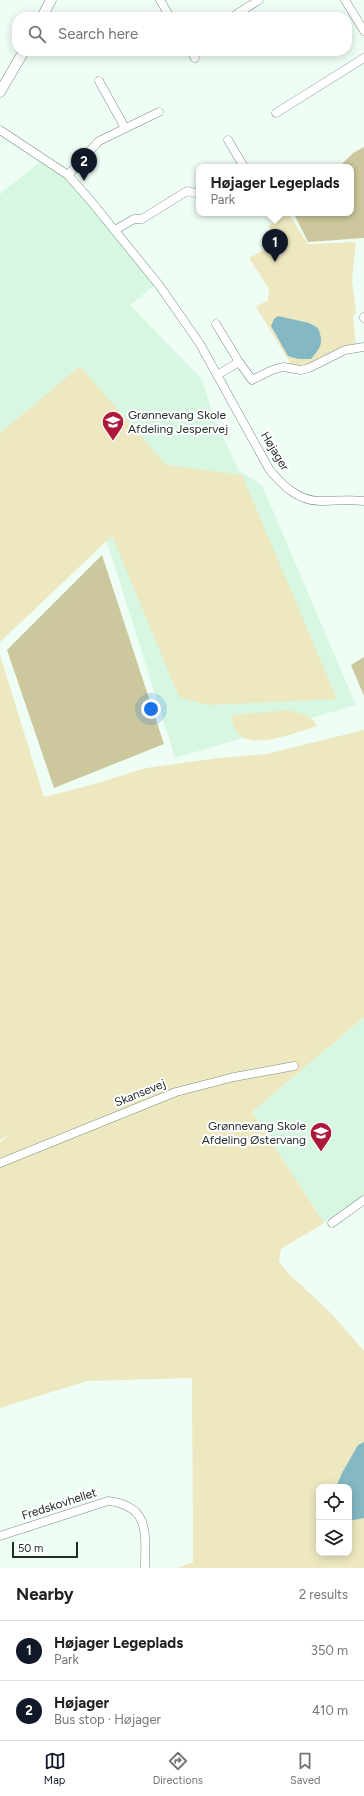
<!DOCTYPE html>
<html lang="en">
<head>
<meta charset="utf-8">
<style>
	:root { --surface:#fff; --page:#f6f6f6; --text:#202124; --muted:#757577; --line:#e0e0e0; --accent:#111827 }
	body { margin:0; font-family:Figtree,sans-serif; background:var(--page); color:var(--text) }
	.controls { position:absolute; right:12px; bottom:12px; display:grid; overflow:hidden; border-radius:8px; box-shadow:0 2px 10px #0003 }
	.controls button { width:36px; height:36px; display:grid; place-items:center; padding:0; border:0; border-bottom:1px solid var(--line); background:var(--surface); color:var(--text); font:20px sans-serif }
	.scale { position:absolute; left:12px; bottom:10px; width:66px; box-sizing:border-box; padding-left:4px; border:2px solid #232d27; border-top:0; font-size:11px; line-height:14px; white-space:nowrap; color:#232d27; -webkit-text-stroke:3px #fff; paint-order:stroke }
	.you { position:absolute; left:151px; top:709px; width:14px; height:14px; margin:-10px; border:3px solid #fff; border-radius:50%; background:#1a73e8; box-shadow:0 0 0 6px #1a73e833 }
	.badge { display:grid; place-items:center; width:26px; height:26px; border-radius:50%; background:var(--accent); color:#fff; font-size:13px; font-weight:700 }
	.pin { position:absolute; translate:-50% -33px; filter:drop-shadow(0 1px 2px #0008) }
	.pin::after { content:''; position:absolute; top:21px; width:14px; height:12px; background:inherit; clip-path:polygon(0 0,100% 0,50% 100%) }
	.popup { position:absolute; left:196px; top:164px; width:158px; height:52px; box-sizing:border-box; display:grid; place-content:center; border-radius:8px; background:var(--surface); filter:drop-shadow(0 1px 3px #0005); font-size:13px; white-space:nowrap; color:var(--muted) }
	.popup b { font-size:15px; color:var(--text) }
	.popup::after { content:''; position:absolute; left:50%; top:100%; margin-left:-8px; border:8px solid transparent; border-top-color:var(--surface) }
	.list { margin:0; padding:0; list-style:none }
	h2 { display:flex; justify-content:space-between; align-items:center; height:52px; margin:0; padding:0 16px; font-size:17px }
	h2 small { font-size:13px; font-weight:400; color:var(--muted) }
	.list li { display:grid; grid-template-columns:26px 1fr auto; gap:12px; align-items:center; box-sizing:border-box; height:60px; padding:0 16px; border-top:1px solid var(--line) }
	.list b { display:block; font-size:15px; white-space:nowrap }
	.list p { margin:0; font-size:13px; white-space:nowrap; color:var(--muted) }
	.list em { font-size:13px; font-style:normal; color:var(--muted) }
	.icon { flex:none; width:22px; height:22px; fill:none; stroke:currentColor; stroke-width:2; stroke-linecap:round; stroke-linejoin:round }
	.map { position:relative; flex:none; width:364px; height:1568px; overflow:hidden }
	.search { position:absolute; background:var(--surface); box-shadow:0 2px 10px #0003; left:12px; right:12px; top:12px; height:44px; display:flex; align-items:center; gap:10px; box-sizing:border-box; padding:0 14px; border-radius:16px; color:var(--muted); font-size:15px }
	.sheet { height:172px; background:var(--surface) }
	nav { display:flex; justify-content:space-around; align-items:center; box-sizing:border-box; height:56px; border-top:1px solid var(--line); background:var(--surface); font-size:11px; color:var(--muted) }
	nav a { display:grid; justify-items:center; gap:2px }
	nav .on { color:var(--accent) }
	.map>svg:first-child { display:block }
	.built { fill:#d7f7e3 }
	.green { fill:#ede8bf; fill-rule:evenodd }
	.forest { fill:#ccc79c }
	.water { fill:#84b8c5 }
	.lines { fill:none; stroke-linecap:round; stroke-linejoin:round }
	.minor-casing { stroke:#778e80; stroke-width:9 }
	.tertiary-casing { stroke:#778e80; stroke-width:11 }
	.minor { stroke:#fff; stroke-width:8 }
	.tertiary { stroke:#fff; stroke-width:10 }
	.labels { text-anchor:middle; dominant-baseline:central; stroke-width:4; stroke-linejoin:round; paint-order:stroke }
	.poi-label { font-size:12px; fill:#232d27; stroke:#fff; text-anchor:start }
	.street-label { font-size:12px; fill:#232d27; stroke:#fff }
</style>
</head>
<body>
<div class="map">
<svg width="364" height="1568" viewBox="0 0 364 1568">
	<rect width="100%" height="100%" fill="#effef5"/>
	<g class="built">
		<path d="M 41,161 L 64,176 L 76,189 L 155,285 L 130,305 L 202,379 L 212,413 L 239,471 L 262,485 L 356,705 L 175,758 L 103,529 L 0,612 L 0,194 Z"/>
		<path d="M 364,1017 L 364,1195 L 324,1223 L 252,1112 Z"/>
	</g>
	<g class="green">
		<path d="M 288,213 L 308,244 L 356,242 L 352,280 L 356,313 L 353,316 L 356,345 L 307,366 L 292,366 L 256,307 L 268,300 L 269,289 L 249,258 L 278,242 L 268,226 Z"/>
		<path d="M 80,366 L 166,465 L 242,475 L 337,699 L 207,705 L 179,697 L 112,536 L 0,642 L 0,433 Z"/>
		<path d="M 0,655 L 44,797 L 91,785 L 146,768 L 219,758 L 266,754 L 364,730 L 364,1017 L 252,1112 L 324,1223 L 281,1249 L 279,1261 L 288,1273 L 332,1314 L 364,1351 L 364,1568 L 177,1568 L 193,1562 L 192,1378 L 87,1381 L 0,1408 L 0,1142 L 14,1131 L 0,1140 ZM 319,1487 L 349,1487 L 349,1553 L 319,1553 Z"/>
		<path d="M 287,710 C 298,713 312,714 317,726 C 297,732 250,752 236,731 C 234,727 233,722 231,719 L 233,715 Z"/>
	</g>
	<g class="forest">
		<path d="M 364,147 L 364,238 L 308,242 L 295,216 L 298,213 L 351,213 L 351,167 L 339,167 L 353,153 Z"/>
		<path d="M 102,555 L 164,744 L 54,788 L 7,650 Z"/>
		<path d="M 364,657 L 364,696 L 351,665 Z"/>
	</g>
	<g class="water">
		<path d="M 278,316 L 309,323 L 318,328 C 324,343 321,347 311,359 L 298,359 L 288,356 L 271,326 L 274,319 Z"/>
		<path d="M 364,1442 L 364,1518 L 349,1521 L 349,1487 L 336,1487 L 342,1473 L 358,1445 Z"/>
	</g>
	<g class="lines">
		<g class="minor-casing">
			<g id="minor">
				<path d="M 160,0 L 170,17"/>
				<path d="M 345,0 L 364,31"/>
				<path d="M 232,17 L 259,0"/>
				<path d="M 191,51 L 195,58"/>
				<path d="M 99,81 L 125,128"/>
				<path d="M 276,113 L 364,58"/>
				<path d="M 0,130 L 68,175 L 90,200 L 159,285 L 200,344 L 269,469 C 282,485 298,501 320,501 C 335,501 349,499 364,501"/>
				<path d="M 228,140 L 244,167"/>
				<path d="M 68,175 L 99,141 L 159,112"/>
				<path d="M 115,230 L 134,219 L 142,219 L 187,191 L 195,193 L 199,191"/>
				<path d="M 364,317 L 364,318"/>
				<path d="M 216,324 L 239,362 L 217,375"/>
				<path d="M 239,362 L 252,380 L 272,370 L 283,367 L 301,370 L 309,368 L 345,350 L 364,347"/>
				<path d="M 0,1163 L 176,1092 L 234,1077 L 294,1066"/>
				<path d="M 332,1223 L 364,1200"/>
				<path d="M 0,1536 L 108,1501 C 151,1506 145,1534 145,1568"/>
			</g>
		</g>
		<g class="tertiary-casing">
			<g id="tertiary">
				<path d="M 42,17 L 51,0"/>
				<path d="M 0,92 L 24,51"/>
			</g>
		</g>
		<use href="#minor" class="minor"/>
		<use href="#tertiary" class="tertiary"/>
	</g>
	<defs>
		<g id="school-pin" transform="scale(1.15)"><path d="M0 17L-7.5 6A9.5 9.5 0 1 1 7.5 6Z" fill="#ad183b" stroke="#fff"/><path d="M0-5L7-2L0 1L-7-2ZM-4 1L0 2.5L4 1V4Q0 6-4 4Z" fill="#fff"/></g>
	</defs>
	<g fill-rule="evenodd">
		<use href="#school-pin" x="113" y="422"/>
		<use href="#school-pin" x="321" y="1133"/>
	</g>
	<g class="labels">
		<g class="poi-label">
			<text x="128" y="415">Grønnevang Skole<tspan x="128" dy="14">Afdeling Jespervej</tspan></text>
			<text x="306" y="1126" text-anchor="end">Grønnevang Skole<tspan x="306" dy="14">Afdeling Østervang</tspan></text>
		</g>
		<g class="street-label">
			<text transform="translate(275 451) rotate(59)">Højager</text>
			<text transform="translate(140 1093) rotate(-22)">Skansevej</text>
			<text transform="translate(59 1504) rotate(-18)">Fredskovhellet</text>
		</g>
	</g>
</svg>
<div class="controls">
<button><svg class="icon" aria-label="locate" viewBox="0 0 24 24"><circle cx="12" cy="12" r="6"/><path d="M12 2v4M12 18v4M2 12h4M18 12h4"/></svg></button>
<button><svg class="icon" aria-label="layers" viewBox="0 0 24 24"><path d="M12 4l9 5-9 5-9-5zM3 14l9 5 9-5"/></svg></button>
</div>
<div class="scale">50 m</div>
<div class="you"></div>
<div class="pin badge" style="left:275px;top:262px">1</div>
<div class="popup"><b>Højager Legeplads</b>Park</div>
<div class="pin badge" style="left:84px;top:181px">2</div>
<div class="search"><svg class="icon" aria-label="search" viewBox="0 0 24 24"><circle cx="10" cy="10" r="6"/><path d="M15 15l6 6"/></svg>Search here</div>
</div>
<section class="sheet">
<h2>Nearby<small>2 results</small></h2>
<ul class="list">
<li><span class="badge">1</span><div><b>Højager Legeplads</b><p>Park</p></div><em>350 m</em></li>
<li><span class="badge">2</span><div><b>Højager</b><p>Bus stop · Højager</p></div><em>410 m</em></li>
</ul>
</section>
<nav>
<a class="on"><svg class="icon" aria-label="map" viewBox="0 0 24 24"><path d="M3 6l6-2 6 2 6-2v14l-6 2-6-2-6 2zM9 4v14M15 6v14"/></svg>Map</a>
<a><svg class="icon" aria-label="directions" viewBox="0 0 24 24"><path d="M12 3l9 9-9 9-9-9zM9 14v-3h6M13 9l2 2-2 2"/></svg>Directions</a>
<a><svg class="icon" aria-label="saved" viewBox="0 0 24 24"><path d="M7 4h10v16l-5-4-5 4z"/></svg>Saved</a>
</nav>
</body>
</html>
